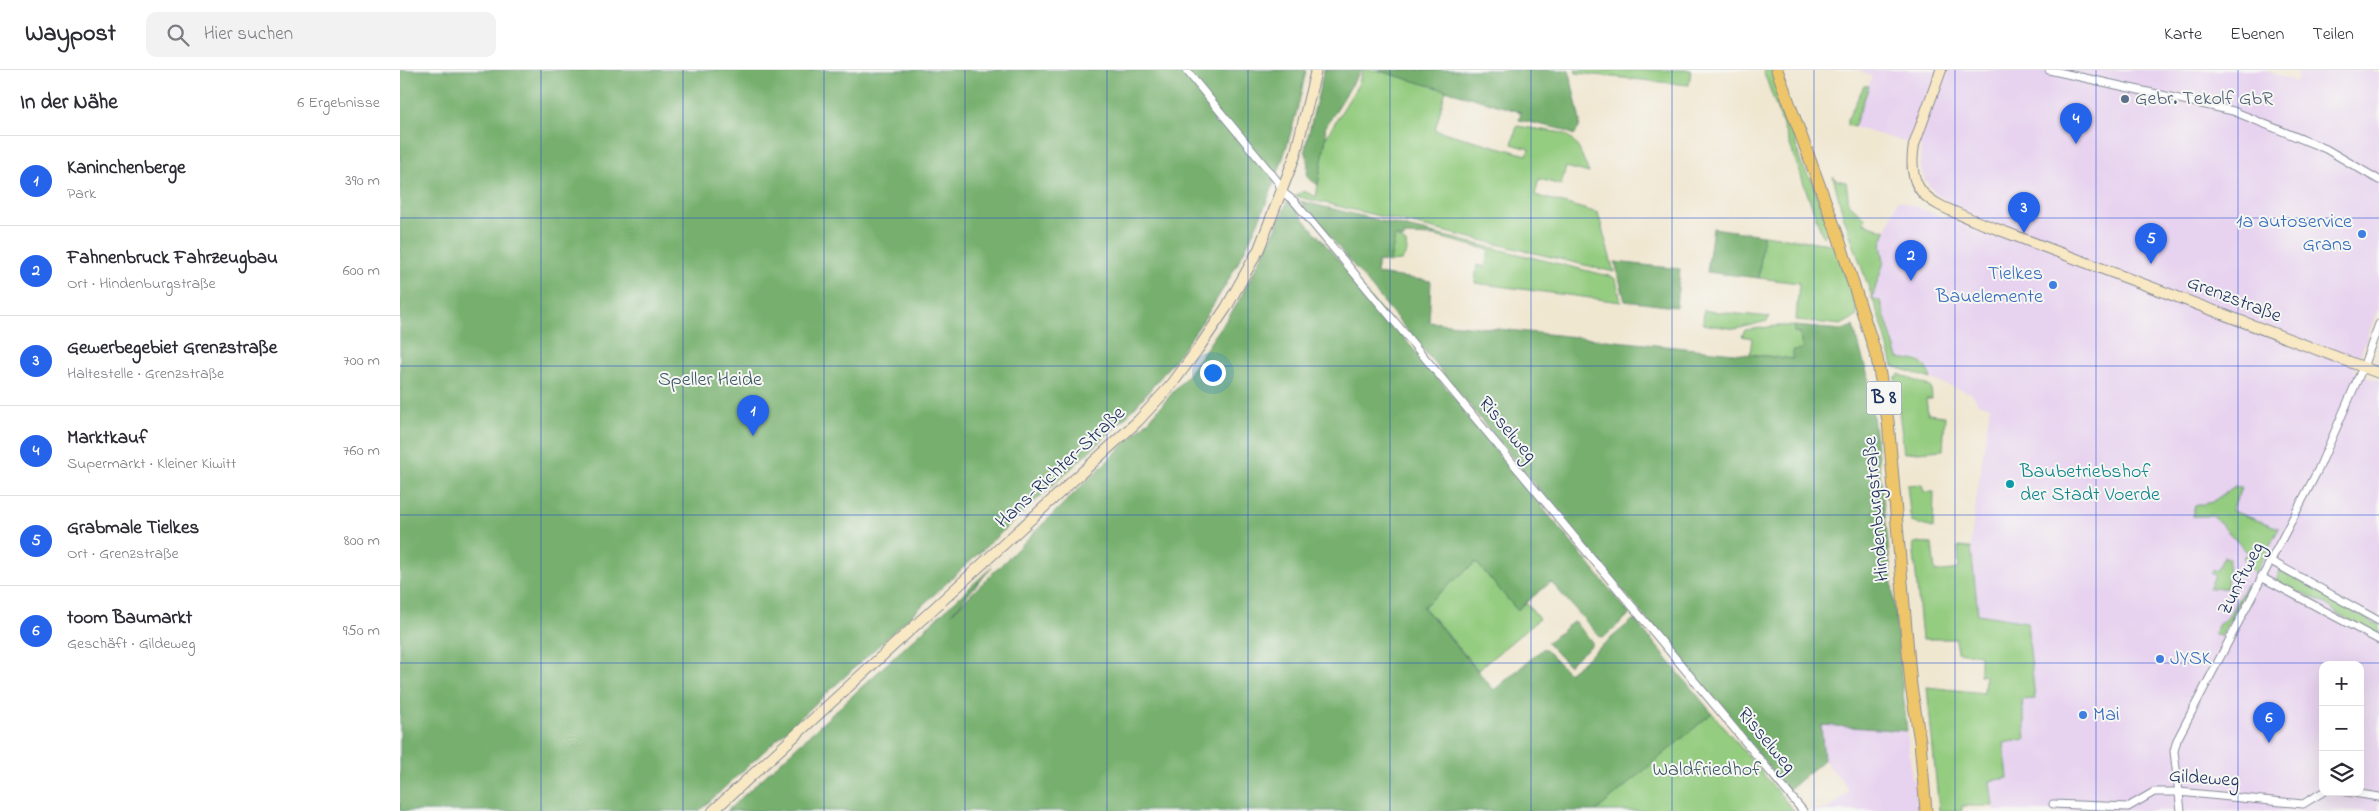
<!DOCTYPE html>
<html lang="de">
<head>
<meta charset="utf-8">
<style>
	:root { --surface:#fff; --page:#f2f2f3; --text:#2b2b33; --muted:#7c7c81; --line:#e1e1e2; --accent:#2563eb }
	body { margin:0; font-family:"Indie Flower",sans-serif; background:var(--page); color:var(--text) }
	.controls { position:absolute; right:15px; bottom:15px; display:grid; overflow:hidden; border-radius:10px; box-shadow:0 5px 20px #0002 }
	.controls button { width:45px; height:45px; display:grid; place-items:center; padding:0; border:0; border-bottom:1px solid var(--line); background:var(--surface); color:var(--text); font:25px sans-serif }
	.you { position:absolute; left:812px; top:302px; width:18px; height:18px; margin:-12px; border:4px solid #fff; border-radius:50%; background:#1a73e8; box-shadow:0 0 0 8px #1a73e833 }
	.badge { display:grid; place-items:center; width:32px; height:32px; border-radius:50%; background:var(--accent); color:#fff; font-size:16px; font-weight:700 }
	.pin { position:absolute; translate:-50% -41px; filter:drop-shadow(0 1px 2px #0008) }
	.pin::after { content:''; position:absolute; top:26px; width:18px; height:15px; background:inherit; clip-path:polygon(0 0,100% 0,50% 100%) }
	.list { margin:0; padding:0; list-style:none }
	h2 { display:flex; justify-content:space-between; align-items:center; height:65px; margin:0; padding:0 20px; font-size:21px }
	h2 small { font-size:16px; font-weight:400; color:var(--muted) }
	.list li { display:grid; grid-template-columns:32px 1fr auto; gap:15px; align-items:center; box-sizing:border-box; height:90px; padding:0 20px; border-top:1px solid var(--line) }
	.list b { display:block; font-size:19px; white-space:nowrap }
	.list p { margin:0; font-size:16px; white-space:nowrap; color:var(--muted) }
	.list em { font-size:16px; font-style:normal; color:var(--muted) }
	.icon { flex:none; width:28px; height:28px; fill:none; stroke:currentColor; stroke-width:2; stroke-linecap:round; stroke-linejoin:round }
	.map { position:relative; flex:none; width:1979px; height:741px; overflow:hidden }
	header { display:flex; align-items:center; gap:30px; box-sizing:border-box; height:70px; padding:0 25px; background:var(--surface); border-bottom:1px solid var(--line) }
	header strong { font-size:24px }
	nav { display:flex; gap:28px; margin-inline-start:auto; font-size:18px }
	.search { width:350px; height:45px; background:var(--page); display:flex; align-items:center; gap:12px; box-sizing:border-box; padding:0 18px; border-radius:10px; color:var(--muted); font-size:19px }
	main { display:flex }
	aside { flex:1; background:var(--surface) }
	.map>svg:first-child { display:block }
	.built { fill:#e7d2ef; fill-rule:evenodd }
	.green { fill:#94cc80; stroke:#587e6f }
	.forest { fill:#77b06e; stroke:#497066 }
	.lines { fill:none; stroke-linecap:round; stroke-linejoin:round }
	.street-casing { stroke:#868b98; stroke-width:9 }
	.secondary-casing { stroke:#868b98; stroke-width:12 }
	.primary-casing { stroke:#868b98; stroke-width:13 }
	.street { stroke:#fff; stroke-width:7 }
	.secondary { stroke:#f8e8c3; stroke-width:10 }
	.primary { stroke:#eec569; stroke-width:11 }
	.grid { fill:none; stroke:#1d4ed8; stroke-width:1; stroke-opacity:0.55 }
	.service-dot { fill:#5c6f8a; stroke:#f6f6f2; stroke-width:2 }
	.shop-dot { fill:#3f7fe0; stroke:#f6f6f2; stroke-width:2 }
	.culture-dot { fill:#0f9aa8; stroke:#f6f6f2; stroke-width:2 }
	.labels { text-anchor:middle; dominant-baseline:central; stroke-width:4; stroke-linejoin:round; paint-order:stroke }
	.shield { fill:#f6f6f2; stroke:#5d6b8a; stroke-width:1 }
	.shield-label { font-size:19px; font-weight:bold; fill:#1b2f5e }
	.service-label { font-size:20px; fill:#4e5e75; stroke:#f6f6f2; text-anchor:start }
	.shop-label { font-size:20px; fill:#366cbe; stroke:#f6f6f2; text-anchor:end }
	.street-label { font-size:20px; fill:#1b2f5e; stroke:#f6f6f2 }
	.park-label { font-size:20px; fill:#395666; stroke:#f6f6f2 }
	.culture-label { font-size:20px; fill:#0d838f; stroke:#f6f6f2; text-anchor:start }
</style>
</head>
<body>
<header>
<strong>Waypost</strong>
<div class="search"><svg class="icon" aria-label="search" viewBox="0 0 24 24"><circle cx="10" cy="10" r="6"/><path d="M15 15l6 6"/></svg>Hier suchen</div>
<nav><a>Karte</a><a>Ebenen</a><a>Teilen</a></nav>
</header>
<main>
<aside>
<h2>In der Nähe<small>6 Ergebnisse</small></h2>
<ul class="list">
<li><span class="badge">1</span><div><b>Kaninchenberge</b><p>Park</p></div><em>390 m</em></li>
<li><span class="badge">2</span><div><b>Fahnenbruck Fahrzeugbau</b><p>Ort · Hindenburgstraße</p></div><em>600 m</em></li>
<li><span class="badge">3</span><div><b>Gewerbegebiet Grenzstraße</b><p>Haltestelle · Grenzstraße</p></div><em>700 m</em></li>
<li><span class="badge">4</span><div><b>Marktkauf</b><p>Supermarkt · Kleiner Kiwitt</p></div><em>760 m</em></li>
<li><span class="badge">5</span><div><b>Grabmale Tielkes</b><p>Ort · Grenzstraße</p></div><em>800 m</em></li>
<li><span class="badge">6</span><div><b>toom Baumarkt</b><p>Geschäft · Gildeweg</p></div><em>950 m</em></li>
</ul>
</aside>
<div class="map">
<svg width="1979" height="741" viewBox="0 0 1979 741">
	<rect width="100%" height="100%" fill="#f6f6f2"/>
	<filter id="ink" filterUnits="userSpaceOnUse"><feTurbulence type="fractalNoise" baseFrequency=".02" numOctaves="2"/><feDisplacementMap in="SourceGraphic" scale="10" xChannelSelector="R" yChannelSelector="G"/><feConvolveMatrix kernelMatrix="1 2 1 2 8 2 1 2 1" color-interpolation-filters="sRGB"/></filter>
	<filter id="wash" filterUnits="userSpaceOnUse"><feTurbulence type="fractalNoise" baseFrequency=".0096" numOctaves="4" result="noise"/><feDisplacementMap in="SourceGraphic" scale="20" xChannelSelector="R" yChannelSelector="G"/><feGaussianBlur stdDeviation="1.12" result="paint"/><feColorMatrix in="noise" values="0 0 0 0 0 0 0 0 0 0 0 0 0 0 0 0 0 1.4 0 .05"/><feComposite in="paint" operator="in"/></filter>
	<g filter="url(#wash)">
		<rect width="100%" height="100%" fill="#f0e7d1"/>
		<g class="built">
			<path d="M 1458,0 L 1864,0 L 1896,12 L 1900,0 L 1971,0 L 1979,3 L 1979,40 L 1977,46 L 1979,47 L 1979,237 L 1954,301 L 1979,311 L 1979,741 L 1594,741 L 1590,711 L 1622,630 L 1634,629 L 1578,544 L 1571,468 L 1590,337 L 1578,333 L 1571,323 L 1531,309 L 1528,298 L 1519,291 L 1498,288 L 1484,243 L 1472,228 L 1484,192 L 1481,174 L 1498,130 L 1546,148 L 1551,133 L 1536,124 L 1525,110 L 1520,96 L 1521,77 L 1454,57 L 1472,6 ZM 1923,595 L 1960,595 L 1960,722 L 1923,722 Z"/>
			<path d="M 1421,655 L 1507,661 L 1512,709 L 1515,711 L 1518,741 L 1406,741 L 1428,739 L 1448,722 L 1448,719 L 1424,690 Z"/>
		</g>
		<g class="green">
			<path d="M 962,0 L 976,0 L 1046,20 L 1035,60 L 1127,85 L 1129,79 L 1112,74 L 1117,56 L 1163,63 C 1179,71 1182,87 1189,103 L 1166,97 L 1161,115 L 1139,109 L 1135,125 L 1198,143 L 1214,202 L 895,126 L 904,121 L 916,127 L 926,67 L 959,13 Z"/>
			<path d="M 1175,0 L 1291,0 L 1289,15 L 1176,3 Z"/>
			<path d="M 1363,0 L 1372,0 L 1392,57 L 1400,91 L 1412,112 L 1429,160 L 1423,167 Z"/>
			<path d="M 1464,16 L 1469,16 L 1454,57 L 1447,55 L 1447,50 Z"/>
			<path d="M 1433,106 L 1436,110 L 1446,112 L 1449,134 L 1465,148 L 1464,153 L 1486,161 L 1481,174 L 1484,192 L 1472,228 L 1480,231 L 1498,288 C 1516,291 1525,289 1531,309 L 1493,296 L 1483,258 L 1443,145 Z"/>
			<path d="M 1035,164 L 1213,207 L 1216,210 L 1221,232 L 1075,213 L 1077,195 L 1085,197 L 1089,180 L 1035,166 Z"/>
			<path d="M 1363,165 L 1431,174 L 1437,181 L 1456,235 L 1457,246 L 1441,255 L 1396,250 L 1399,213 L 1359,208 Z"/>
			<path d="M 995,166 L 1006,173 L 1007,182 L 1001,191 L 990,192 Z"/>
			<path d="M 1304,240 L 1308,241 L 1370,247 L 1367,251 L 1336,259 L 1303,254 Z"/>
			<path d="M 1377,256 L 1394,256 L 1394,262 L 1400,263 L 1402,279 L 1393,289 L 1350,284 L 1352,268 L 1342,266 L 1345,260 Z"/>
			<path d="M 1499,304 L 1531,317 L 1532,329 L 1526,329 L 1528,344 L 1545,346 L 1543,380 L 1504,383 L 1495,307 L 1498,307 Z"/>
			<path d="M 1522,414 L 1524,422 L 1534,422 L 1533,458 L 1511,452 L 1507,415 Z"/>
			<path d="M 1835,416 L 1841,418 L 1832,441 L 1879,458 L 1855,504 L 1843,487 L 1848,483 L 1813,446 L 1792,446 L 1795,436 L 1812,432 Z"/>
			<path d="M 1513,473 L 1532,474 L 1535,502 L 1559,499 L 1558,477 L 1571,478 L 1578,544 L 1627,552 L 1635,629 L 1622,630 L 1626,669 L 1604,673 L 1608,708 L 1590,711 L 1593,736 L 1562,736 L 1562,741 L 1539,741 L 1527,617 L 1584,623 L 1585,606 L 1580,605 L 1580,585 L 1557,582 L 1556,569 L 1522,569 Z"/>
			<path d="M 1824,487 L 1829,488 L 1827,518 L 1809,518 L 1815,506 L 1810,503 L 1813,499 L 1816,501 Z"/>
			<path d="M 1076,492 L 1117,540 L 1126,533 L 1139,549 L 1078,600 L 1023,536 Z"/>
			<path d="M 1880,500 L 1951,538 L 1953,542 L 1975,554 L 1979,553 L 1979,567 L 1935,542 C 1926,531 1910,527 1897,522 C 1890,519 1883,514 1876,511 Z"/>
			<path d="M 1846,515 L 1847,519 L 1821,567 L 1814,563 L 1819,554 L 1828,547 Z"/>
			<path d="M 1312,643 L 1394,741 L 1196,741 Z"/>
		</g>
		<g class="forest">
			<path d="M 0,0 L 906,0 C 878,141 817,251 718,355 L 299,741 L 0,741 Z"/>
			<path d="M 924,0 L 961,0 L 925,58 L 926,67 L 918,115 L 907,107 L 908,90 L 905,79 Z"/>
			<path d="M 976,0 L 1169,0 L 1180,51 L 1179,58 L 1174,65 L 1161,59 L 1119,50 L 1121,42 Z"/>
			<path d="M 888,130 L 1063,338 L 1063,341 L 1230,544 L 1204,567 L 1200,567 L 1151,512 L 1117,540 L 1076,492 L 1023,537 L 1094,620 L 1144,578 L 1169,603 L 1234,549 L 1312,643 L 1196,741 L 327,741 L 592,497 L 552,543 L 750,349 L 786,307 L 836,236 L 875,161 Z"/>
			<path d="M 900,131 L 1035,164 L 1035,166 L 1005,165 L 1003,169 L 995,166 L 990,192 L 978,191 L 977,204 L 1031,211 L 1029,252 L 1393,289 L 1393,281 L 1402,279 L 1400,263 L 1394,262 L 1394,256 L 1442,260 L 1453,256 L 1468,306 L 1484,435 L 1507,661 L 1421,655 L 1424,690 L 1388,720 Z"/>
			<path d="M 1313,158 L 1363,165 L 1359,208 L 1307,202 Z"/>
			<path d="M 1215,192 L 1280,199 L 1276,237 L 1225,231 Z"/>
			<path d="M 1174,551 L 1192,572 L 1192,575 L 1168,595 L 1147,573 Z"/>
		</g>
	</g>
	<g filter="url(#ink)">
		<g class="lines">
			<g class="street-casing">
				<g id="street">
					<path d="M 786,0 L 879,113 L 881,121 L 894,131 L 1403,741"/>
					<path d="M 1649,0 L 1833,41 L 1926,79 L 1979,110"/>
					<path d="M 1869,490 L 1979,551"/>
					<path d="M 1861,507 L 1979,570"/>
					<path d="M 1947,722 L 1979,727"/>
					<path d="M 1653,734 L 1728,737 L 1754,722 L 1779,722 L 1903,734 L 1923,722"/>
					<path d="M 1781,741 L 1774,681 L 1777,670 L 1918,400 L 1963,297 L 1979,254"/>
				</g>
			</g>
			<g class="secondary-casing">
				<g id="secondary">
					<path d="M 1541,0 L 1514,75 C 1505,127 1534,133 1573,150 L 1979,303"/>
					<path d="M 313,741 L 738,351 L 772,314 L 798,279 L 826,238 L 859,179 L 895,86 L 916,0"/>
				</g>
			</g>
			<g class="primary-casing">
				<path id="primary" d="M 1377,0 L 1438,166 L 1477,288 L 1488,351 L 1511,616 L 1520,671 L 1526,741"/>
			</g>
			<use href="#street" class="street"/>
			<use href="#secondary" class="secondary"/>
			<use href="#primary" class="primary"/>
		</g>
	</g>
	<path class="grid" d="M 141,0 L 141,741M 283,0 L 283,741M 424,0 L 424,741M 565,0 L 565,741M 707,0 L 707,741M 848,0 L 848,741M 990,0 L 990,741M 1131,0 L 1131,741M 1272,0 L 1272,741M 1414,0 L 1414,741M 1555,0 L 1555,741M 1696,0 L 1696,741M 1838,0 L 1838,741M 0,148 L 1979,148M 0,296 L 1979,296M 0,445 L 1979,445M 0,593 L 1979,593"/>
	<circle class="service-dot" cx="1725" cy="29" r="5"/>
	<g class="shop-dot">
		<circle cx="1962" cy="164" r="5"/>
		<circle cx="1653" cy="215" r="5"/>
		<circle cx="1760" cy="589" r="5"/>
		<circle cx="1683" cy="645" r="5"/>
	</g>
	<circle class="culture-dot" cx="1610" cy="414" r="5"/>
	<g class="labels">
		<rect class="shield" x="1466.5" y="311.5" width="35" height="33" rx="4"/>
		<g class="shield-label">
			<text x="1484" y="328">B 8</text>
		</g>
		<g class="service-label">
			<text x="1735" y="29">Gebr. Tekolf GbR</text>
		</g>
		<g class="shop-label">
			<text x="1952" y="152">1a autoservice<tspan x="1952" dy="23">Grans</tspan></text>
			<text x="1643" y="204">Tielkes<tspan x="1643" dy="23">Bauelemente</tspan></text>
			<text x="1770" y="589" text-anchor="start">JYSK</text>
			<text x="1693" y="645" text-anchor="start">Mai</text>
		</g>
		<g class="street-label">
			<text transform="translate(1834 230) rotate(21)">Grenzstraße</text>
			<text transform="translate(1107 360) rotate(50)">Risselweg</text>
			<text transform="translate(661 398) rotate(-43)">Hans-Richter-Straße</text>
			<text transform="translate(1477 439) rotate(-95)">Hindenburgstraße</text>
			<text transform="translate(1842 509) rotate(-63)">Zunftweg</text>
			<text transform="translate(1366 671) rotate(50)">Risselweg</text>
			<text transform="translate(1804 709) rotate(4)">Gildeweg</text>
		</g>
		<g class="park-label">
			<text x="310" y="310">Speller Heide</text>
			<text x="1307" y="700">Waldfriedhof</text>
		</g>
		<g class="culture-label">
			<text x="1620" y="402">Baubetriebshof<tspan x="1620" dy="23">der Stadt Voerde</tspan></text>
		</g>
	</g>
</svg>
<div class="controls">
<button>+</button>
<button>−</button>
<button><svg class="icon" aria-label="layers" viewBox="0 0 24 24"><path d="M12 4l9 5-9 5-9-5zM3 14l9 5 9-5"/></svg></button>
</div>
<div class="you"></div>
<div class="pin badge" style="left:353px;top:366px">1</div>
<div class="pin badge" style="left:1511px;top:211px">2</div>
<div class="pin badge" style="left:1624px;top:163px">3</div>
<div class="pin badge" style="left:1676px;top:74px">4</div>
<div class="pin badge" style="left:1751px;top:194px">5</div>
<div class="pin badge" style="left:1869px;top:673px">6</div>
</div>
</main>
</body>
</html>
